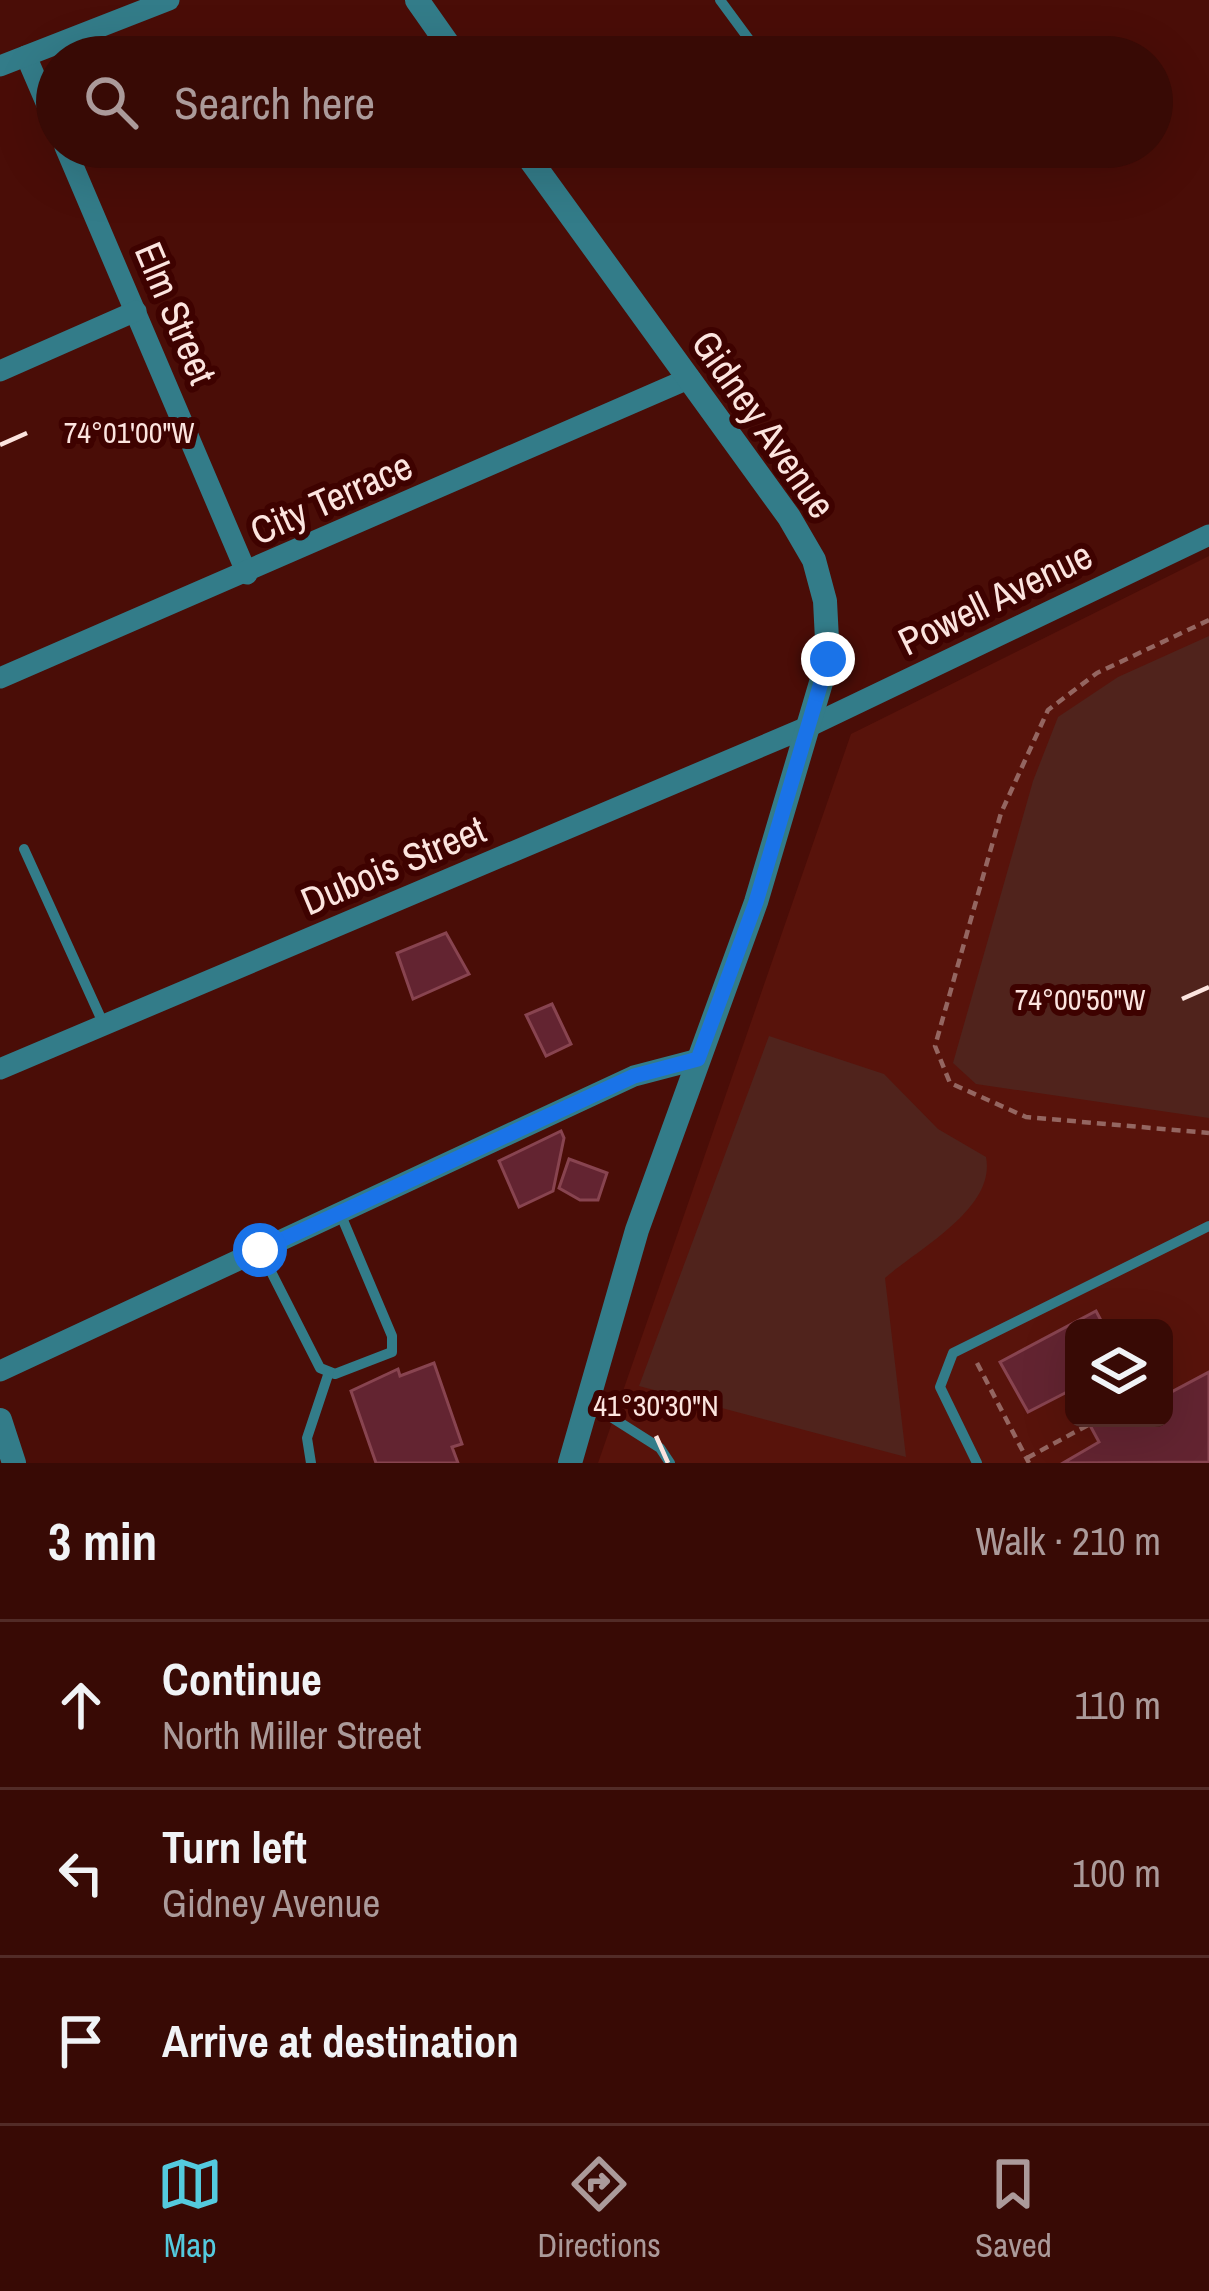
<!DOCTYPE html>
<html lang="en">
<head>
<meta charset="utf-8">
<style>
	:root { --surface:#380a05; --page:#3f130f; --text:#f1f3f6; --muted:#ab9a9a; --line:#522b27; --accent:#54cade }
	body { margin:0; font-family:"Archivo Narrow",sans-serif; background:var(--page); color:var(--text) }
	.controls { position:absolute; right:36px; bottom:36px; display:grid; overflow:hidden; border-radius:18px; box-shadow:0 12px 48px #0002 }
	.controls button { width:108px; height:108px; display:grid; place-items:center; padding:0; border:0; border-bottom:3px solid var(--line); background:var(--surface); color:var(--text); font:60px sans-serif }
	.stop { position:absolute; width:36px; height:36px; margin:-27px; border:9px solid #1a73e8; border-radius:50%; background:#fff }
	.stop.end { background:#1a73e8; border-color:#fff; box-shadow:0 3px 12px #0008 }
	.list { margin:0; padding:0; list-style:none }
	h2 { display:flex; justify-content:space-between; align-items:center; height:156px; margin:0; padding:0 48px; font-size:51px }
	h2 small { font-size:39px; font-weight:400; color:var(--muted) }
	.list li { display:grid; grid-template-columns:78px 1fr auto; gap:36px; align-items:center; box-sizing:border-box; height:168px; padding:0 48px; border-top:3px solid var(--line) }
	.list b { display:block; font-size:45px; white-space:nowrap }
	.list p { margin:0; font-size:39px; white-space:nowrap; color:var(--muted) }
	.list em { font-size:39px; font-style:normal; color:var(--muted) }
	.icon { flex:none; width:66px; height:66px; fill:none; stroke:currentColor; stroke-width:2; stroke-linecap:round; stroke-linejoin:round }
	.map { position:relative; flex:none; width:1209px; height:1463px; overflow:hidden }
	.search { position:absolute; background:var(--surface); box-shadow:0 12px 48px #0002; left:36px; right:36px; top:36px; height:132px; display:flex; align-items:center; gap:30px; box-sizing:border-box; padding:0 42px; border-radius:66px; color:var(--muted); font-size:45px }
	.sheet { height:660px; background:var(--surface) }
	nav { display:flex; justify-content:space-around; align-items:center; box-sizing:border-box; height:168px; border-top:3px solid var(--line); background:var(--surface); font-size:33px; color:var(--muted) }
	nav a { display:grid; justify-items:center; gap:6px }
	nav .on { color:var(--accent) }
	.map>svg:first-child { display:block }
	.built { fill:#58130b; fill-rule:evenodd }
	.green { fill:#50231c }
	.building { fill:#632431; stroke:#884450; stroke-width:3 }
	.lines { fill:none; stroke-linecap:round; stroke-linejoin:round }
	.path { stroke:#946661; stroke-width:4.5; stroke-dasharray:9 6; stroke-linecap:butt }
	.service { stroke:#337c89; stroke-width:10 }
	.minor { stroke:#337c89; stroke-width:21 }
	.tertiary { stroke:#337c89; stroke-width:24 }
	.route { stroke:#1a73e8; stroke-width:15 }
	.ticks { fill:none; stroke:#fce4df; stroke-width:4.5 }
	.labels { text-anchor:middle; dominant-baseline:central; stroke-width:12; stroke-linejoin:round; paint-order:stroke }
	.street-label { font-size:39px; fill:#fce4df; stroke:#3e0200 }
	.ticks-label { font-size:30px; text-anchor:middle; fill:#fce4df; stroke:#3e0200; stroke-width:12; stroke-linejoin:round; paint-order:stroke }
</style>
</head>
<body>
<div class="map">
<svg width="1209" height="1463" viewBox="0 0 1209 1463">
	<rect width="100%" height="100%" fill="#4a0d07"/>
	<path class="built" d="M 1209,556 L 1209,1463 L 598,1463 L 851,734 ZM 1074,1328 L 1164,1328 L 1164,1418 L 1074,1418 Z"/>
	<g class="green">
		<path d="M 1209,636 L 1209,1118 L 976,1084 L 953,1063 L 1033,781 L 1058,717 L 1118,677 Z"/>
		<path d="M 769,1036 L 884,1074 L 938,1129 L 986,1157 C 996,1208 921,1247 885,1278 L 906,1457 L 639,1386 Z"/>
	</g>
	<g class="building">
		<path d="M 446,933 L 469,974 L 413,999 L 397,953 Z"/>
		<path d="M 552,1004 L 571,1044 L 546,1056 L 526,1015 Z"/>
		<path d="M 561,1131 L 564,1138 L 553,1191 L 519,1207 L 499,1161 Z"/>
		<path d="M 569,1159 L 607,1173 L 598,1200 L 580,1200 L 559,1188 Z"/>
		<path d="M 1096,1311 L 1105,1328 L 1074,1328 L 1074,1396 L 1071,1390 L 1028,1412 L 1000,1362 Z"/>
		<path d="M 434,1363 L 462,1444 L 452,1447 L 458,1463 L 376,1463 L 351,1391 L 398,1369 L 400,1376 Z"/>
		<path d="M 1209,1372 L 1209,1462 L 1063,1463 L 1099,1442 L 1086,1418 L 1164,1418 L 1164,1396 Z"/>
	</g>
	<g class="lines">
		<g class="path">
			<path d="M 1209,620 L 1097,673 L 1048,710 L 1001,813 L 935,1046 L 950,1083 L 1026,1117 L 1209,1133"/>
			<path d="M 977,1363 L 1029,1463"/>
			<path d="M 1027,1458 L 1090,1424"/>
		</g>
		<g class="service">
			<path d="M 720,0 L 762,57"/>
			<path d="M 24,849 L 104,1025"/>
			<path d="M 260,1250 L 320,1368 L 335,1374 L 392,1352 L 392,1336 L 340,1213"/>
			<path d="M 589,1403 L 660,1448 L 670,1463"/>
			<path d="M 311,1463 L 307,1438 L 329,1372"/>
			<path d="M 977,1463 L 940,1387 L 953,1353 L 1209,1226"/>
		</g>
		<g class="minor">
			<path d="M 26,56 L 57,128"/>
			<path d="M 0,66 L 169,0"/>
			<path d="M 65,147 L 247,574"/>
			<path d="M 0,371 L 136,311"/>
			<path d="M 0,678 L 690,378"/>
			<path d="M 0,1069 L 812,725 L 1209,535"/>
			<path d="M 0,1371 L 634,1076 L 699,1059"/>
		</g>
		<g class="tertiary">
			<path d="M 417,0 L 457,57"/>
			<path d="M 521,147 L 789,517 L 814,560 L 825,601 L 828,659 L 756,902 L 637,1230 L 570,1463"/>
			<path d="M 0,1420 L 14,1463"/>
		</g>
	</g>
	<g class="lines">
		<path class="route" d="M 260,1250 L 634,1076 L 698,1059 L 756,902 L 828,659"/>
	</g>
	<path class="ticks" d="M 0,445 L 27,433M 1182,999 L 1209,987M 656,1436 L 668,1463"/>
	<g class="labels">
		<g class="street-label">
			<text transform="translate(176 313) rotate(67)">Elm Street</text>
			<text transform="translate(764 424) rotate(55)">Gidney Avenue</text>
			<text transform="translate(331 498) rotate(-24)">City Terrace</text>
			<text transform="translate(995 598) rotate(-26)">Powell Avenue</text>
			<text transform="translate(393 865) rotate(-23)">Dubois Street</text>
		</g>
	</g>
	<g class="ticks-label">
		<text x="129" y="443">74°01'00"W</text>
		<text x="1080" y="1010">74°00'50"W</text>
		<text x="656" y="1416">41°30'30"N</text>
	</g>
</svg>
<div class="controls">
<button><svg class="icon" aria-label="layers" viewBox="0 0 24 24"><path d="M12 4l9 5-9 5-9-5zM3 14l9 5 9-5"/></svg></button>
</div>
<div class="stop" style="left:260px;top:1250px"></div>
<div class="stop end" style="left:828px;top:659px"></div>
<div class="search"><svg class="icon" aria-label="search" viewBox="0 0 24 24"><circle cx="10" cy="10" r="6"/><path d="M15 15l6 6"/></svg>Search here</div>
</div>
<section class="sheet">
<h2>3 min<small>Walk · 210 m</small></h2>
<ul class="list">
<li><svg class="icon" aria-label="ahead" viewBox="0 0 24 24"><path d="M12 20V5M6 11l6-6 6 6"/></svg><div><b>Continue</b><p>North Miller Street</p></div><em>110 m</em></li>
<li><svg class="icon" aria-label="left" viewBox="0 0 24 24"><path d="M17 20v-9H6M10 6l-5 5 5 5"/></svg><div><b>Turn left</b><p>Gidney Avenue</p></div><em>100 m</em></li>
<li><svg class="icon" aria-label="arrive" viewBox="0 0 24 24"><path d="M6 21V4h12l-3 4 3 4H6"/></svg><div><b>Arrive at destination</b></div></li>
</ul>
</section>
<nav>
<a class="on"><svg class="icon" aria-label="map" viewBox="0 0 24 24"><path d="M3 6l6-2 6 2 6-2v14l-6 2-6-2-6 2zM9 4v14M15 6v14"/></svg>Map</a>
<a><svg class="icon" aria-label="directions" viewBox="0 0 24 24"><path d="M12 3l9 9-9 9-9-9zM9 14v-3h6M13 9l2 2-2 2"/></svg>Directions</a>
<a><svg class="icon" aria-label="saved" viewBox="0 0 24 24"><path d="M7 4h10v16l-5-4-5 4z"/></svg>Saved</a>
</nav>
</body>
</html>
